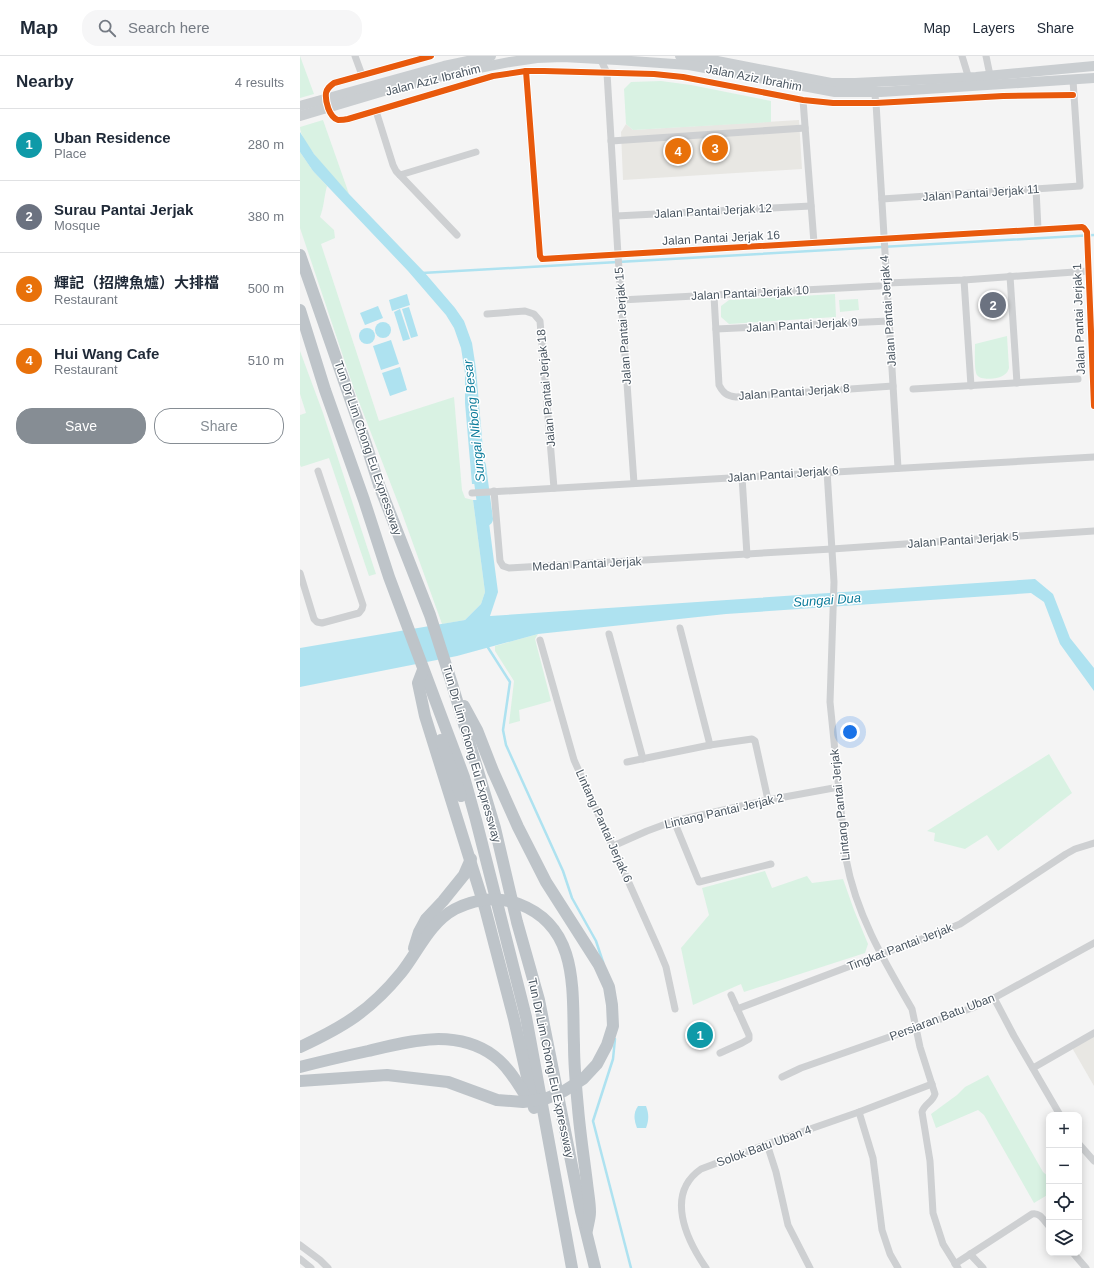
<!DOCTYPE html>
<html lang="en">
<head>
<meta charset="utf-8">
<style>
	:root { --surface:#fff; --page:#f6f6f7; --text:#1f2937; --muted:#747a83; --line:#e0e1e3; --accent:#868d94 }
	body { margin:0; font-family:Arial,"Noto Sans SC",sans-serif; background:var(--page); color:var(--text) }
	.controls { position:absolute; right:12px; bottom:12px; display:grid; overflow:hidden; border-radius:8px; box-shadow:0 2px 10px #0003 }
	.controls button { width:36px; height:36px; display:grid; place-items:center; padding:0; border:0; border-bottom:1px solid var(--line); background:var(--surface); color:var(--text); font:20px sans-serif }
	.you { position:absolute; left:550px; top:676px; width:14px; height:14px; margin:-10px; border:3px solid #fff; border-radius:50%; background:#1a73e8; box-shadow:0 0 0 6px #1a73e833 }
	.badge { display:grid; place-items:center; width:26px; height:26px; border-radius:50%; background:var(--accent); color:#fff; font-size:13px; font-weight:700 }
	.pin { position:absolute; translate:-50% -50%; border:2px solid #fff; box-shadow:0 1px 4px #0006 }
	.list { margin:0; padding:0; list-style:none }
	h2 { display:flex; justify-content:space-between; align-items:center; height:52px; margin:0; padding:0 16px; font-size:17px }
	h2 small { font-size:13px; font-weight:400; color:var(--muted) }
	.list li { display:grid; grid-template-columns:26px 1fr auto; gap:12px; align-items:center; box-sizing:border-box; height:72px; padding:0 16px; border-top:1px solid var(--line) }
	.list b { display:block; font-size:15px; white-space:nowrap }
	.list p { margin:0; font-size:13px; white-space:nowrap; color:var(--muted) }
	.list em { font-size:13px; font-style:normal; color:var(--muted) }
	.actions { display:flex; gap:8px; padding:12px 16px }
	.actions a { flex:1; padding:9px 0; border:1px solid var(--accent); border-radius:16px; text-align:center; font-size:14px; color:var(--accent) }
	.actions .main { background:var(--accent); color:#fff }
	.icon { flex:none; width:22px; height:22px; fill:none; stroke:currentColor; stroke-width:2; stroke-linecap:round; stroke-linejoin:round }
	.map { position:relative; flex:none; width:794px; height:1212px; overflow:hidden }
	header { display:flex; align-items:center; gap:24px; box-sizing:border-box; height:56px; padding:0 20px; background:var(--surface); border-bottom:1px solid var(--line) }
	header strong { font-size:19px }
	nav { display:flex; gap:22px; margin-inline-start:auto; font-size:14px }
	.search { width:280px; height:36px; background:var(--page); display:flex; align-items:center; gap:10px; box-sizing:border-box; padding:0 14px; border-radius:16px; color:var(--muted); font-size:15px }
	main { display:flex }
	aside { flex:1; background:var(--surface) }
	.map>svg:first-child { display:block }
	.commercial { fill:#e8e7e3 }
	.green { fill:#d9f2e3 }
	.water { fill:#aee2f0 }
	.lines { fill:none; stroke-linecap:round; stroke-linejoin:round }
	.stream { stroke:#aee2f0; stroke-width:2.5 }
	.river { stroke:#aee2f0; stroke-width:14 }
	.street { stroke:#ced0d2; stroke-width:7 }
	.primary { stroke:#caced1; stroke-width:10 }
	.highway { stroke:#bec4c9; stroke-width:12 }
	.cycleway-casing { stroke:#fff; stroke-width:8 }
	.cycleway { stroke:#e8590c; stroke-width:6 }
	.labels { text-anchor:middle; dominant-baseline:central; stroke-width:3; stroke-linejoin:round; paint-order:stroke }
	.street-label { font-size:12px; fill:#4a5661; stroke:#fff }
	.water-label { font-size:13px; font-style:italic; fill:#0c7c9b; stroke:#fff }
</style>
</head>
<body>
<header>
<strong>Map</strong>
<div class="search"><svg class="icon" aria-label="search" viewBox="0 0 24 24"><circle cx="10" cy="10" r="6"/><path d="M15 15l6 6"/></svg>Search here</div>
<nav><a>Map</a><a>Layers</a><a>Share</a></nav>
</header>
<main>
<aside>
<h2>Nearby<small>4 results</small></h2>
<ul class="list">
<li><span class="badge" style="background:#0f9aa8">1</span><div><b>Uban Residence</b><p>Place</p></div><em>280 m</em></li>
<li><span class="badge" style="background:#6b7280">2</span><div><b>Surau Pantai Jerjak</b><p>Mosque</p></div><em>380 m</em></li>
<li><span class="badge" style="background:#e8710a">3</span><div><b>輝記（招牌魚爐）大排檔</b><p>Restaurant</p></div><em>500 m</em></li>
<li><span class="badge" style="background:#e8710a">4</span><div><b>Hui Wang Cafe</b><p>Restaurant</p></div><em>510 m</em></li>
</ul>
<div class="actions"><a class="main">Save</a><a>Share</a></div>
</aside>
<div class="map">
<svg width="794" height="1212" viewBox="0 0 794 1212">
	<rect width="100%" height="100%" fill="#f4f4f4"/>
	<g class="commercial">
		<path d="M 499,64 L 502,113 L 323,124 L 321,76 L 326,68 L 333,74 Z"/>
		<path d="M 794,977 L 794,1030 L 771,990 Z"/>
	</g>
	<g class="green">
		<path d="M 0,0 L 14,38 L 0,42 Z"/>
		<path d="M 361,25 L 391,29 L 471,45 L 471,66 L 333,74 L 326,68 L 324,33 L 331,26 Z"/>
		<path d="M 23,64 L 49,138 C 37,125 0,87 0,71 Z"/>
		<path d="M 0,96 L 13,115 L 27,130 C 24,141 24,151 20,161 L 34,174 L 35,182 L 21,188 L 79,365 L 154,341 L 162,434 L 165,442 L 173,444 L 185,536 L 181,548 L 165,564 L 142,568 L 102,457 L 54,333 L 0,172 Z"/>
		<path d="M 535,238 L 536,261 L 429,268 L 421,261 L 421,250 L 429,244 Z"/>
		<path d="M 558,243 L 559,254 L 540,256 L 539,244 Z"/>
		<path d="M 707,280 L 709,312 C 708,315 707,317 704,319 C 699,323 681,325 677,319 C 674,314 675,294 675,288 Z"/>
		<path d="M 0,295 L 23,357 L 76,518 L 69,520 L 29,402 L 1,411 L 0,409 L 0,359 L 6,357 L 0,338 Z"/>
		<path d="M 238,578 L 235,583 L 251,645 L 219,654 L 220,665 L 209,668 L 214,625 L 195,595 L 195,590 Z"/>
		<path d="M 749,698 L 772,737 L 698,795 L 687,779 L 665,793 L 634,785 L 635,777 L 627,775 Z"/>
		<path d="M 465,815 L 472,832 L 507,820 L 512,827 L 543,823 L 554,854 L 568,888 L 565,897 L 444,936 L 441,928 L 393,949 L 381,892 L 409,859 L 402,832 Z"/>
		<path d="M 688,1019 L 743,1116 L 749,1121 L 749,1138 L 734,1147 L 684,1059 L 678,1054 L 636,1072 L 631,1058 L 657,1039 L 665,1031 Z"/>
	</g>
	<g class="water">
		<path d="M 0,76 L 14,98 L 49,138 L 125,217 L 155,252 L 164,265 L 172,287 L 176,313 L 186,428 L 172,428 L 165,347 L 165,317 L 161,292 L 154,272 L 146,259 L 108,215 L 13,115 L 0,96 Z"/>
		<path d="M 107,238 L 110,249 L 92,255 L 89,244 Z"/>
		<path d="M 78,250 L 83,262 L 65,269 L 60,257 Z"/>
		<path d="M 109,251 L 118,280 L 111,282 L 102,253 Z"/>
		<path d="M 100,253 L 110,283 L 103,285 L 94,256 Z"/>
		<circle cx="83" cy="274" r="8"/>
		<circle cx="67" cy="280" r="8"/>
		<path d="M 91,284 L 99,308 L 81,314 L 73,290 Z"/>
		<path d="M 100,311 L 107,334 L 90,340 L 82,317 Z"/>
		<path d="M 173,444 L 186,444 L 198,536 L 190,560 L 735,523 L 753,538 L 770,582 L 794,612 L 794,635 L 760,588 L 744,546 L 731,537 L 426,558 L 238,578 L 157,600 L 0,631 L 0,592 L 165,564 L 181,548 L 185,536 Z"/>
		<path d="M 338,1050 L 346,1050 C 349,1058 349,1064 346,1072 L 337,1072 C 334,1064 333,1057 338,1050 Z"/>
	</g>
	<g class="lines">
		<g class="stream">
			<path d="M 122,217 L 794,179"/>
			<path d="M 187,590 L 210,626 L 203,674 L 206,689 L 263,815 L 272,842 L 296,885 L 303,906"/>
			<path d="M 315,983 L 313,1003 L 293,1065 L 331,1212"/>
		</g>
		<path class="river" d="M 179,410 L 186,463"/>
		<g class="street">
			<path d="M 55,0 L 62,19"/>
			<path d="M 131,0 L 34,27 C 30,30 27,32 26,37 C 25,45 29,61 38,64 C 41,64 44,64 48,63 L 193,20 L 226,15 L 244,15 L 354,18 L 383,21 L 503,44 L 533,47 L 576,47 L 703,40 L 773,39"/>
			<path d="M 662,0 L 670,26"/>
			<path d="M 686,0 L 691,24"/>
			<path d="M 300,2 L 307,17 L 318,199 L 334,427"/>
			<path d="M 226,15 L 240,200 L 242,203 L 782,171 L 784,172 L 787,176 L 794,350"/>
			<path d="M 574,33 L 576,47 L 598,412"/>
			<path d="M 503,44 L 514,187"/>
			<path d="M 76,55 L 93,109 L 96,115 L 157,179"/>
			<path d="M 311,85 L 505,72"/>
			<path d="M 100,119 L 176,96"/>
			<path d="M 736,133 L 738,173"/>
			<path d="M 582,143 L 780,130 L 773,24"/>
			<path d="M 316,160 L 511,150"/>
			<path d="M 710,220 L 717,327"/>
			<path d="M 664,224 L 671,330"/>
			<path d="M 587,227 L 664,224 L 788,215"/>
			<path d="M 414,240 L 419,329 C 423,337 427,340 436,341 L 593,330"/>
			<path d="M 321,244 L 579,230"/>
			<path d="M 187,258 L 225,255 L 234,258 L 240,265 L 254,432"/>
			<path d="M 416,273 L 589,265"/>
			<path d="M 613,333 L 778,323"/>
			<path d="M 527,415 L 534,526 L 530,646 L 546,803 C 556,858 584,905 612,953 L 620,991 L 635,1038 C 633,1046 624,1048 622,1056 L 630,1105 L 633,1157 L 643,1188 L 658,1212"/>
			<path d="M 442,421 L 447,499"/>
			<path d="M 194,435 L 200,505 L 203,510 L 209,512 L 532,493 L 794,475"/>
			<path d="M 172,437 L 794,401"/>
			<path d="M 0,517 L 14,563 L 17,566 L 22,567 L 59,557 L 62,553 L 63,549 L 18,415"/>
			<path d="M 380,572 L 410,689"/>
			<path d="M 309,578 L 343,703"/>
			<path d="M 240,584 L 274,704 L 359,894 L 366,911 L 375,953"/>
			<path d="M 327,706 L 410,689 L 452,683 L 455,685 L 468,744"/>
			<path d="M 374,765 L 399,826 L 471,808"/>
			<path d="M 313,790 L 347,775 L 374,765 L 468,744 L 539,731"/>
			<path d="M 694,942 L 714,980 L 760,1059"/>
			<path d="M 437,953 L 648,873 L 660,868 L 766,798 L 775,793 L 794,787"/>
			<path d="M 420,997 L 442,987 L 449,983 L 449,979 L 431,939"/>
			<path d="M 733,1012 L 794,977"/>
			<path d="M 482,1021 L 501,1012 L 672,952 L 694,942 L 794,887"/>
			<path d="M 559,1056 L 573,1102 L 582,1174 L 590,1198 L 598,1212"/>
			<path d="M 467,1088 L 476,1116 L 488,1169 L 510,1212"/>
			<path d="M 779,1088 L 794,1105"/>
			<path d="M 0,1189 L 20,1204 L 28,1212"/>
			<path d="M 773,1197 L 786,1212"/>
			<path d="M 670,1198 L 683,1212"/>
			<path d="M 0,1203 L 11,1212"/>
			<path d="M 655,1208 L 732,1158 C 740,1156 744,1165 749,1170"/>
			<path d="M 406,1212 C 386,1183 365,1138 401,1113 L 467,1088 L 559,1056 L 632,1028"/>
		</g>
		<g class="primary">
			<path d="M 380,0 L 417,5 L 531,27 L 555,27 L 676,21 L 794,10"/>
			<path d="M 0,50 L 144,10 L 191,0"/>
			<path d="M 0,60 L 84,35 L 154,17 L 210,6 L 237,2 L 263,1 L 317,4 L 389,9 L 535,36 L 581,36 L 794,22"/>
		</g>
		<g class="highway">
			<path d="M 0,199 L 66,388 L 79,429 L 130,559 L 152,628 L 195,772 L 217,866 L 239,944 L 281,1155 L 295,1212"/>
			<path d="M 0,254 L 25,334 L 64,444 L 89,521 L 164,721 L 176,764 L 226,961 L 272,1212"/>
			<path d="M 123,614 L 118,627 L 125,660 L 185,852 L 214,963 L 234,1052"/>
			<path d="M 141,684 L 161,740"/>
			<path d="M 114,892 L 119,876 L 126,863 L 143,845 L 164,819 L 171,803"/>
			<path d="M 0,991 C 43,971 70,955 101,917 C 118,896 129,867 155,853 C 175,843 198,840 219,848 C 280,871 272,936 274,989 C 274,1010 276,1031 278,1052 C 280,1077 284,1102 287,1127 C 288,1137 290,1146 290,1156 C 290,1162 288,1168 287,1174"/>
			<path d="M 0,1011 C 23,1005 45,1000 68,995 C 109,985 156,972 194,1000 C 209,1011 219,1030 229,1045"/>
			<path d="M 0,1025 L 87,1019 L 148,1026 L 197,1044 L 223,1046 L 245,1043 L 264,1035 L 283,1023 L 297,1008 L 307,989 L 313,970 L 312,949 L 309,931 L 299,909 L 246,826 L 218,771 L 193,715 L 177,674 L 164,650"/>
		</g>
		<g class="cycleway-casing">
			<g id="cycleway">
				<path d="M 131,0 L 34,27 C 30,30 27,32 26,37 C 25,45 29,61 38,64 C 41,64 44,64 48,63 L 193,20 L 226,15 L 244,15 L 354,18 L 383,21 L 503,44 L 533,47 L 576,47 L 703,40 L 773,39"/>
				<path d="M 226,15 L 240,200 L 242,203 L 782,171 L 784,172 L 787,176 L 794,350"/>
			</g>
		</g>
		<use href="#cycleway" class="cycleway"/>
	</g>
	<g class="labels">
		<g class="street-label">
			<text transform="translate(454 22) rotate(11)">Jalan Aziz Ibrahim</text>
			<text transform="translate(133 24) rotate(-14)">Jalan Aziz Ibrahim</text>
			<text transform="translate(681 137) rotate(-4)">Jalan Pantai Jerjak 11</text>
			<text transform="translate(413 155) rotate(-3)">Jalan Pantai Jerjak 12</text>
			<text transform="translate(421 182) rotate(-3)">Jalan Pantai Jerjak 16</text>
			<text transform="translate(450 237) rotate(-3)">Jalan Pantai Jerjak 10</text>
			<text transform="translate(588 255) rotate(-94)">Jalan Pantai Jerjak 4</text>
			<text transform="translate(779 263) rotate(-92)">Jalan Pantai Jerjak 1</text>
			<text transform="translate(502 269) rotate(-3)">Jalan Pantai Jerjak 9</text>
			<text transform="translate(323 270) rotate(-94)">Jalan Pantai Jerjak 15</text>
			<text transform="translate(246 332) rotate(-95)">Jalan Pantai Jerjak 18</text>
			<text transform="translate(494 336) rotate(-4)">Jalan Pantai Jerjak 8</text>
			<text transform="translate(68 392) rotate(71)">Tun Dr Lim Chong Eu Expressway</text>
			<text transform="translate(483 418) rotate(-4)">Jalan Pantai Jerjak 6</text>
			<text transform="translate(663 484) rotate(-4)">Jalan Pantai Jerjak 5</text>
			<text transform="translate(287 508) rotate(-3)">Medan Pantai Jerjak</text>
			<text transform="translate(172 698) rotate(74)">Tun Dr Lim Chong Eu Expressway</text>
			<text transform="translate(540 749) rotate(-96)">Lintang Pantai Jerjak</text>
			<text transform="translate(424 755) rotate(-13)">Lintang Pantai Jerjak 2</text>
			<text transform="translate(304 770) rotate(66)">Lintang Pantai Jerjak 6</text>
			<text transform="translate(600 891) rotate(-21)">Tingkat Pantai Jerjak</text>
			<text transform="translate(642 961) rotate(-21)">Persiaran Batu Uban</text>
			<text transform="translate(251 1012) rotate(78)">Tun Dr Lim Chong Eu Expressway</text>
			<text transform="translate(464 1090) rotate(-20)">Solok Batu Uban 4</text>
		</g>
		<g class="water-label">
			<text transform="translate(174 365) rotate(-96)">Sungai Nibong Besar</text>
			<text transform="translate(527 544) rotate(-4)">Sungai Dua</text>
		</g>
	</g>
</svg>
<div class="controls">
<button>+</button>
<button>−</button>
<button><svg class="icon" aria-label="locate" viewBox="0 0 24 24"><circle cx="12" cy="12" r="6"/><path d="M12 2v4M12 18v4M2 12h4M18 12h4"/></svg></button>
<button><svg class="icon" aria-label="layers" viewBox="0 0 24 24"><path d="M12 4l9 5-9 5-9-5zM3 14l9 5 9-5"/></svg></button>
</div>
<div class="you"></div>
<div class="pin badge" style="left:400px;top:979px;background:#0f9aa8">1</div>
<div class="pin badge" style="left:693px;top:249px;background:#6b7280">2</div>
<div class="pin badge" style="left:415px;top:92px;background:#e8710a">3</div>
<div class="pin badge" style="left:378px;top:95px;background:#e8710a">4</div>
</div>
</main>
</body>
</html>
